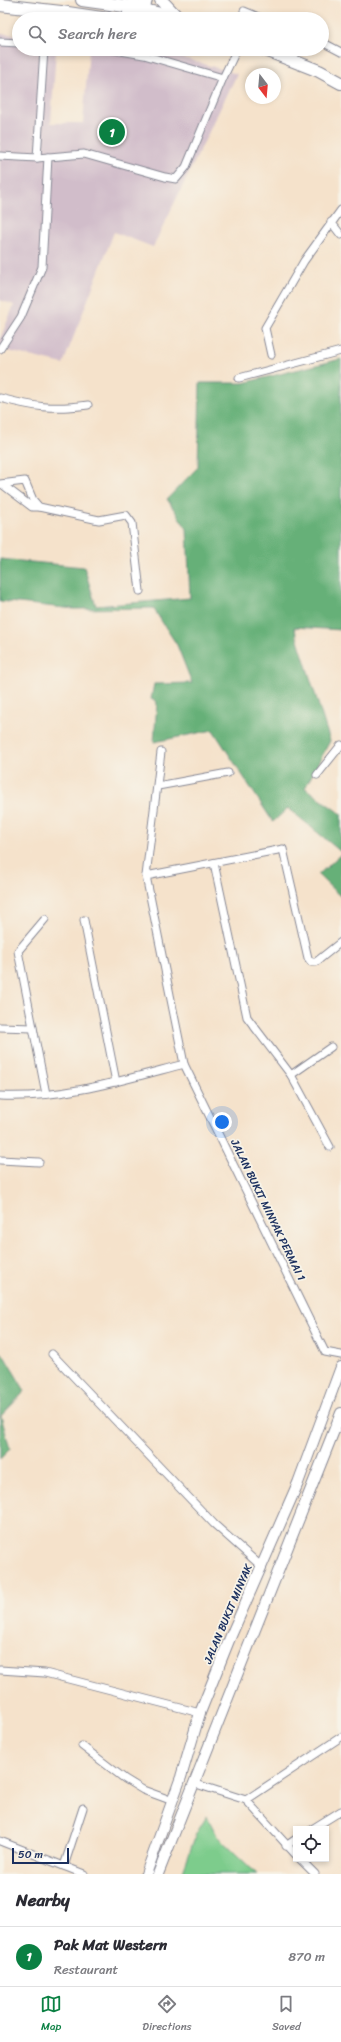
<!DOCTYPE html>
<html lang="en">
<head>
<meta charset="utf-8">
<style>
	:root { --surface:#fff; --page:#f2f2f3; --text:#2b2b33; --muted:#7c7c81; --line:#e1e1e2; --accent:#0b8043 }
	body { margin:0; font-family:Sriracha,sans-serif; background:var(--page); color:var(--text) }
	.controls { position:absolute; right:12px; bottom:12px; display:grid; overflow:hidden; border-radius:0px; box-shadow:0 2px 6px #0003 }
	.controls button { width:36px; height:36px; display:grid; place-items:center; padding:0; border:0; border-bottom:1px solid var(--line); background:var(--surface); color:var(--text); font:20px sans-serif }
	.compass { position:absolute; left:245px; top:68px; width:36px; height:36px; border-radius:50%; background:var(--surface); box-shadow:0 2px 6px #0003; rotate:164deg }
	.scale { position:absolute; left:12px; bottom:10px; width:57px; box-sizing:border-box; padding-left:4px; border:2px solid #1b2f5e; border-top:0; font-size:11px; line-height:14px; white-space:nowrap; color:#1b2f5e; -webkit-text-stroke:3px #f7f3e8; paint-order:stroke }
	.you { position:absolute; left:222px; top:1122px; width:14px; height:14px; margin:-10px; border:3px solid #fff; border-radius:50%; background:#1a73e8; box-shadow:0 0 0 6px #1a73e833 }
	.badge { display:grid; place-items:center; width:26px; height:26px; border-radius:50%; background:var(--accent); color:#fff; font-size:13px; font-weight:700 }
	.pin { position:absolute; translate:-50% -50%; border:2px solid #fff; box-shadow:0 1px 4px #0006 }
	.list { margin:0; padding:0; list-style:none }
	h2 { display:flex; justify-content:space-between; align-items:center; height:52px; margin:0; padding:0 16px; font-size:17px }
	h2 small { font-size:13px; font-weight:400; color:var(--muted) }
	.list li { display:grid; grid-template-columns:26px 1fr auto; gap:12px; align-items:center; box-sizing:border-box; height:60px; padding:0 16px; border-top:1px solid var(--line) }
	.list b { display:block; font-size:15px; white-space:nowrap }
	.list p { margin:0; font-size:13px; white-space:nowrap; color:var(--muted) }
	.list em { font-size:13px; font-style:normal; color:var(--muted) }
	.icon { flex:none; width:22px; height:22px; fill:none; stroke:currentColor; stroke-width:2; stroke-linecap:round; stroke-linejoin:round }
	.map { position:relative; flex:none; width:341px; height:1874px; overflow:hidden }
	.search { position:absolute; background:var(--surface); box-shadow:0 2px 6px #0003; left:12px; right:12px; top:12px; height:44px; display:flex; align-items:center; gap:10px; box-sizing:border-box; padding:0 14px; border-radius:22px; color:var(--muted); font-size:15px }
	.sheet { height:112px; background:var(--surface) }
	nav { display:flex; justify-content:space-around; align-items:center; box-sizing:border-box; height:56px; border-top:1px solid var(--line); background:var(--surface); font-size:11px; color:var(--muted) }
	nav a { display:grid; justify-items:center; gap:2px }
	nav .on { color:var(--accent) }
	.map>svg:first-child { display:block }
	.industrial { fill:#d1bdca }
	.green { fill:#7dcc8c; stroke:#4c7e75 }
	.forest { fill:#66b078; stroke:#40706b }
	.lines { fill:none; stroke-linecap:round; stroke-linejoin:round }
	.minor-casing { stroke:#888894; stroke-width:9 }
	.secondary-casing { stroke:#888894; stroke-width:12 }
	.primary-casing { stroke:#888894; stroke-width:14 }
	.trunk-casing { stroke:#888894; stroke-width:14 }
	.minor { stroke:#fff; stroke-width:7 }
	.secondary { stroke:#fff; stroke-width:10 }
	.primary { stroke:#fff; stroke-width:12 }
	.trunk { stroke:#fff; stroke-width:12 }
	.labels { text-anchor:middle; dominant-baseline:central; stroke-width:3.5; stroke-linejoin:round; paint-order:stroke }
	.street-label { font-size:11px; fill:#1b2f5e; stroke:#f7f3e8 }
</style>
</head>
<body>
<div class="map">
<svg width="341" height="1874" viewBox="0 0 341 1874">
	<rect width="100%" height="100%" fill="#f7f3e8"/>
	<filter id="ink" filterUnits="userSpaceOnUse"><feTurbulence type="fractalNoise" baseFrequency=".025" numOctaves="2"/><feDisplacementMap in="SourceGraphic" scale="8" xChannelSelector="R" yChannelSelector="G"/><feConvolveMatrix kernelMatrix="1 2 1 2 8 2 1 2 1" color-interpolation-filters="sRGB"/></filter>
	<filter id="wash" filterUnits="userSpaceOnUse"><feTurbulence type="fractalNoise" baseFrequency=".012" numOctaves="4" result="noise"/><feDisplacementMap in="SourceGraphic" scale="16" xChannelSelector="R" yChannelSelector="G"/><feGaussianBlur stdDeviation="0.9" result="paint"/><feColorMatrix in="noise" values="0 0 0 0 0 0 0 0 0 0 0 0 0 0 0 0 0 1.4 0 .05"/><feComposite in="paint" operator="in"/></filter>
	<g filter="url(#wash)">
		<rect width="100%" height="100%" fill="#f5e2cb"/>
		<path class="industrial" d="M 0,34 L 19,35 L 19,49 L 56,49 L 51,123 L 83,123 L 89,49 L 154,49 L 237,74 L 153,247 L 114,232 L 63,364 L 0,349 L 0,339 L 14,305 L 0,300 Z"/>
		<path class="green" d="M 207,1816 L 217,1836 L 257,1874 L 182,1874 L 196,1834 Z"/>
		<g class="forest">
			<path d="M 341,359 L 341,630 L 294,627 L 330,741 L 305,788 L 341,814 L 341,852 L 288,808 L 273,822 L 213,730 L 154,742 L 157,702 L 151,699 L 154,684 L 192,683 L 177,645 L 153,608 L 74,609 L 0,601 L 0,559 L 84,567 L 96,606 L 190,598 L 187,529 L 167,499 L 198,467 L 200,383 L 243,383 Z"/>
			<path d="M 341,854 L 341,897 L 318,875 Z"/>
			<path d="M 3,1354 L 25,1391 L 1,1416 L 10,1449 L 0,1459 L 0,1355 Z"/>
		</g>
	</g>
	<g filter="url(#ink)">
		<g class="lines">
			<g class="minor-casing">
				<g id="minor">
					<path d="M 244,11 L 263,19"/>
					<path d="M 0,42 L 19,43"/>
					<path d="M 322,42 L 341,52"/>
					<path d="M 109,49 L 144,55 L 223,78"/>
					<path d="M 0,156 L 37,158 L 84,154 L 165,177 L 176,179 L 186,167 L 223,78 L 237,49"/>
					<path d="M 37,158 L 44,49"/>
					<path d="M 331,222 L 341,235"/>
					<path d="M 0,349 L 21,317 L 42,267 L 48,157"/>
					<path d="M 271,355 L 265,328 L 304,261 L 341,210"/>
					<path d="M 239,378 L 341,351"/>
					<path d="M 0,398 C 34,407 52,410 88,405"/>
					<path d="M 0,484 L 25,481 L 33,500 L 39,507 L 99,520 L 126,515 L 132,523 L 140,591"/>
					<path d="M 3,485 L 32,507 L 39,507"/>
					<path d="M 161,752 L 146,876 L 184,1064 L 325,1352 L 341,1355"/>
					<path d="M 317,775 L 341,745"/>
					<path d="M 158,786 L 228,773"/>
					<path d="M 214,863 L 247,1017 L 291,1075 L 330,1147"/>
					<path d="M 146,876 L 283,849 L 308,958 L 311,962 L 316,962 L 341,942"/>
					<path d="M 45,919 L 18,951 L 46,1094"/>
					<path d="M 84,920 L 116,1082"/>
					<path d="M 0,1027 L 33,1028"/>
					<path d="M 291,1075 L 331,1047"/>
					<path d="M 0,1096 C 63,1099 123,1080 184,1064"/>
					<path d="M 0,1160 L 39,1162"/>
					<path d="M 52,1354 L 214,1524 L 261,1566"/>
					<path d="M 0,1670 L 45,1673 L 200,1713"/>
					<path d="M 82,1746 L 125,1779 L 143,1790 L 173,1801"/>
					<path d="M 193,1783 L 246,1800 L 296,1855"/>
					<path d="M 246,1800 L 341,1737"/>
					<path d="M 312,1829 L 341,1811"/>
					<path d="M 0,1841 L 84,1874"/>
					<path d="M 286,1846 L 296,1839"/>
					<path d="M 300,1859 L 315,1874"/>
					<path d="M 64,1866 L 83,1808"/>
				</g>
			</g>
			<g class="secondary-casing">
				<g id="secondary">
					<path d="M 146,1874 L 181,1777 L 200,1713 L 230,1638 L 298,1483 L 341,1367"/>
					<path d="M 158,1874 L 341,1413"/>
				</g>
			</g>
			<g class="primary-casing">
				<g id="primary">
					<path d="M 127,19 L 134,0"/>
					<path d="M 140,19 L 146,0"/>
				</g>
			</g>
			<g class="trunk-casing">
				<g id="trunk">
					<path d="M 82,0 L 132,7 L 181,19"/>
					<path d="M 161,0 L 178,18"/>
					<path d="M 0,5 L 61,12 L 108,19"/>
					<path d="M 263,49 L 319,71 L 341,83"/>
				</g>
			</g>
			<use href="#minor" class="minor"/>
			<use href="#secondary" class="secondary"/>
			<use href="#primary" class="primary"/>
			<use href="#trunk" class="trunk"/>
		</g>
	</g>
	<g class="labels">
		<g class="street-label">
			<text transform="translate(268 1210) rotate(64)">JALAN BUKIT MINYAK PERMAI 1</text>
			<text transform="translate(228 1614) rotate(-67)">JALAN BUKIT MINYAK</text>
		</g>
	</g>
</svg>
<div class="controls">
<button><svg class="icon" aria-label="locate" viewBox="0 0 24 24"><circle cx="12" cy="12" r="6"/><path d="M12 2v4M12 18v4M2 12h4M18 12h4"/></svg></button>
</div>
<svg class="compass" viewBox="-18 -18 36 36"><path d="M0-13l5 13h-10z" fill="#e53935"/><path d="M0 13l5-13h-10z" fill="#7c7c81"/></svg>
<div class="scale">50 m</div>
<div class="you"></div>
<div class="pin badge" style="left:112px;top:132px">1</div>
<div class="search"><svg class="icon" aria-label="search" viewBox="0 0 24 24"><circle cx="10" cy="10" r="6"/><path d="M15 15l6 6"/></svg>Search here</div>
</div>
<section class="sheet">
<h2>Nearby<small></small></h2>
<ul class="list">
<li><span class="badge">1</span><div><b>Pak Mat Western</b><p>Restaurant</p></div><em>870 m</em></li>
</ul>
</section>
<nav>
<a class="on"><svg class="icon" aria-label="map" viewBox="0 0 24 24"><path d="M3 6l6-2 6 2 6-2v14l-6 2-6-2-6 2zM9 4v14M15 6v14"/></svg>Map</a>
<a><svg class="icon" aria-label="directions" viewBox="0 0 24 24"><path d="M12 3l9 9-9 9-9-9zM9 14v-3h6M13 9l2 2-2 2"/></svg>Directions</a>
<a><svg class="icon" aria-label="saved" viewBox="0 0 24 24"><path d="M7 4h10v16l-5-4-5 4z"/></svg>Saved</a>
</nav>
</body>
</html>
